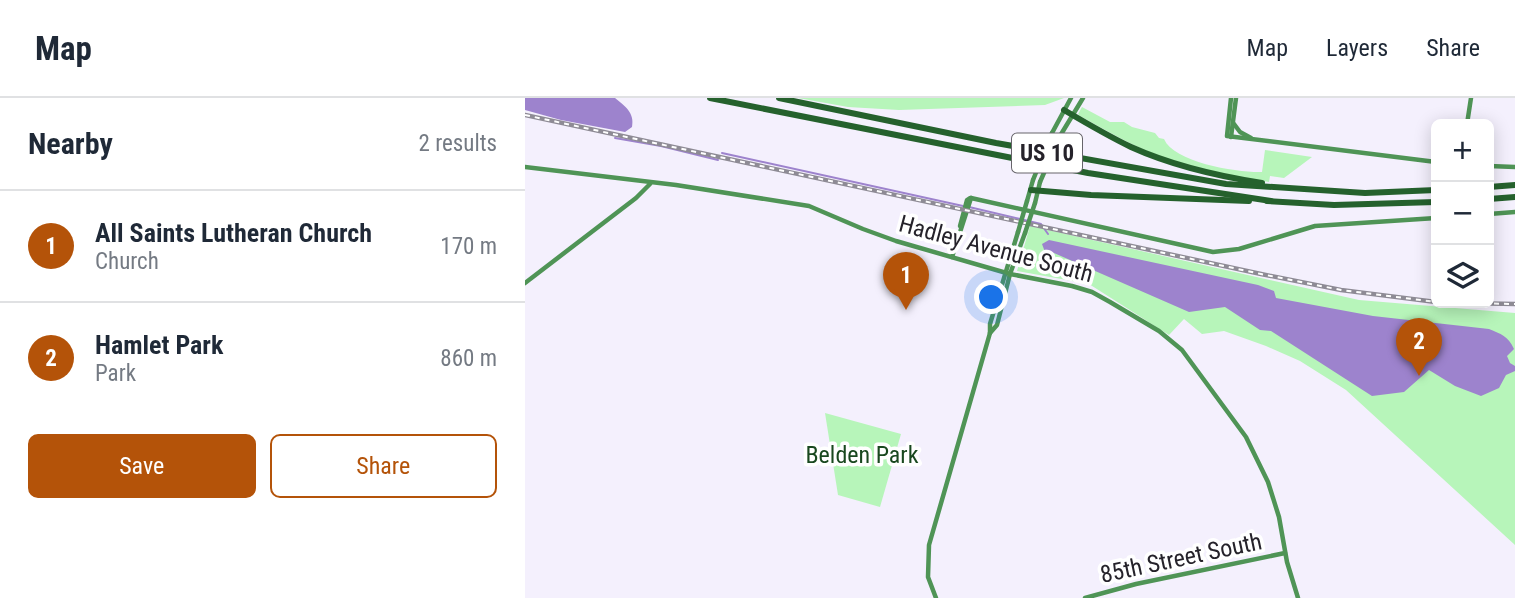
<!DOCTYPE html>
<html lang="en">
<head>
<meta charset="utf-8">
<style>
	:root { --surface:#fff; --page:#f2f2f3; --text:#1f2937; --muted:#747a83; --line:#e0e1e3; --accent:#b45309 }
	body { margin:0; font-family:"Roboto Condensed",sans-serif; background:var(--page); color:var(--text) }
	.controls { position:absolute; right:21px; top:21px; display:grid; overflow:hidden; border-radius:10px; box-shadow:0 4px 18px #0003 }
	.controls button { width:63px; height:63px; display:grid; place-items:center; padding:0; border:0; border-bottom:2px solid var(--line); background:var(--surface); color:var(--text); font:35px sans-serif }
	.you { position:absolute; left:467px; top:200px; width:24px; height:24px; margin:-18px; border:5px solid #fff; border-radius:50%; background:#1a73e8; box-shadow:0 0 0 10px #1a73e833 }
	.badge { display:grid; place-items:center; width:46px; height:46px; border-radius:50%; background:var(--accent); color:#fff; font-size:23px; font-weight:700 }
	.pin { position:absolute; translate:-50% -58px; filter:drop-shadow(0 2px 4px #0008) }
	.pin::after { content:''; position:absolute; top:37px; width:24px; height:21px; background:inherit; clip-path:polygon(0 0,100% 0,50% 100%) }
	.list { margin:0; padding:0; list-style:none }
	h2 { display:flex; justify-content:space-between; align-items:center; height:91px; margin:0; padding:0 28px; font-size:30px }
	h2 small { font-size:23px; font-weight:400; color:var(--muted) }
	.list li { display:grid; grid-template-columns:46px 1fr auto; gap:21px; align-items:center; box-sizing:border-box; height:112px; padding:0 28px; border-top:2px solid var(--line) }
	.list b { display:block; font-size:26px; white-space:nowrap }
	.list p { margin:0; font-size:23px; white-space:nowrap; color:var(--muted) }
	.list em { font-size:23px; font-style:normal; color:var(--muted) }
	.actions { display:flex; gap:14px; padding:21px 28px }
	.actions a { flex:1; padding:16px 0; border:2px solid var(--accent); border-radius:10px; text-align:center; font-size:24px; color:var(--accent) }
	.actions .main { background:var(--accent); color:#fff }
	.icon { flex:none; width:38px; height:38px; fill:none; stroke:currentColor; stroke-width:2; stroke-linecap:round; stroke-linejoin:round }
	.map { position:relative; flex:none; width:990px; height:500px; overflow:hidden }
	header { display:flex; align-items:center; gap:42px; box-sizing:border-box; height:98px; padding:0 35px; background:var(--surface); border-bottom:2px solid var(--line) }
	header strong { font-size:33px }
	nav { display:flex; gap:38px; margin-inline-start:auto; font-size:24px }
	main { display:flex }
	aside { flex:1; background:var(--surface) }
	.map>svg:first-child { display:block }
	.green { fill:#b7f5ba }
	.water { fill:#9d83cd }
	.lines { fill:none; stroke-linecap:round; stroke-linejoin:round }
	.stream { stroke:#9d83cd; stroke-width:2 }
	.secondary { stroke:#4f9456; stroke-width:4.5 }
	.highway { stroke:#25612d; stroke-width:6 }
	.rail-casing { stroke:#8e8b95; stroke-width:4.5 }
	.rail { stroke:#fff; stroke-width:2; stroke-dasharray:5; stroke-linecap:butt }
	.secondary-bridge { stroke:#4f9456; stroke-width:4.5 }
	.labels { text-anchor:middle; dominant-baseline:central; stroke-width:7; stroke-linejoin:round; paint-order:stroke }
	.shield { fill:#fff; stroke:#66646a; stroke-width:2 }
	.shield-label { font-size:23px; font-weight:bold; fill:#25222a }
	.street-label { font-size:24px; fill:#25222a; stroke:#fff }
	.park-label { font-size:24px; fill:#19481f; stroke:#fff }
</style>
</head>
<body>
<header>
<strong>Map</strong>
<nav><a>Map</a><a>Layers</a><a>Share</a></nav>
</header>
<main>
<aside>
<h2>Nearby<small>2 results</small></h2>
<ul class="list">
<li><span class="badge">1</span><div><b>All Saints Lutheran Church</b><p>Church</p></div><em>170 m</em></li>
<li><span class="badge">2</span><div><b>Hamlet Park</b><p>Park</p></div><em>860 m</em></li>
</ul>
<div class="actions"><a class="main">Save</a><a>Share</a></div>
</aside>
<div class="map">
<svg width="990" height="500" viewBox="0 0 990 500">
	<rect width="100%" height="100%" fill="#f4f0fd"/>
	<g class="green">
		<path d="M 273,0 L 539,0 L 520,7 L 374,12 L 323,9 Z"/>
		<path d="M 557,9 L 585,24 L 599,24 L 607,29 L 630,35 L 634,40 L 639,41 C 649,65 715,75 737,74 L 740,52 L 787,59 L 759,80 L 745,78 L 744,84 C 703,77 661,69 622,53 C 599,43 577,30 555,18 L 553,16 Z"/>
		<path d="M 505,128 L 834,202 L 990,215 L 990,447 L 821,292 L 775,263 L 741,248 L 699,233 L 677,236 L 659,221 L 644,237 L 564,186 L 492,173 Z"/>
		<path d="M 300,315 L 376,336 L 355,409 L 313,397 Z"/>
	</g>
	<g class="water">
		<path d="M 0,0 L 90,0 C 100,8 110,15 107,29 L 100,34 L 36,22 L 0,12 Z"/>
		<path d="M 524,142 L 733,187 L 749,193 L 751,200 L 848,218 L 964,231 C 976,236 983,238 989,251 L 982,258 L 985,265 L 990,268 L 990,273 L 981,277 L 974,290 L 956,298 L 930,288 L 904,272 L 879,294 L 847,298 L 746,233 L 735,232 L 700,209 L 664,214 L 529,155 L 520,154 L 517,146 Z"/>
	</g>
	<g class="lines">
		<g class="stream">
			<path d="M 90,40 L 136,48 L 193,62"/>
			<path d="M 197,55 L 438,108"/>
			<path d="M 444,109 L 516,126 L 523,136"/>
		</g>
		<g class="secondary">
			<path d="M 706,0 L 702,38 L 911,64"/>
			<path d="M 709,26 L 715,34 L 726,40"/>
			<path d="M 942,26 L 946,0"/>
			<path d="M 527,35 L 546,0"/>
			<path d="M 535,38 L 558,0"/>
			<path d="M 706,39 L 711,0"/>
			<path d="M 964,68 L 990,69"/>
			<path d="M 0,69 L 151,87 L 284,108 L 338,131 L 371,143 L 485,176 L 547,188 L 567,194 L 585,204 L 634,233 L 657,252 L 721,339 L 743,384 L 754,419 L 762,464 L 773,500"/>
			<path d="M 446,100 L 688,154 L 714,151 L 790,128 L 911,120"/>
			<path d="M 502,103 L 508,82"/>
			<path d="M 510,105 L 515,84"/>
			<path d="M 964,116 L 990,114"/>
			<path d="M 435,128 L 442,102 L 445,100"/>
			<path d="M 427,159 L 446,100"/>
			<path d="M 0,185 L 111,100 L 125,86"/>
			<path d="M 465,235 L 472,227 L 485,176 L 500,135"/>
			<path d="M 411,500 L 403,479 L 404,447 L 465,235 L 465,226 L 493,134"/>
			<path d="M 560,500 L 611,486 L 760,455"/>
		</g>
		<g class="highway">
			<path d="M 185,0 L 563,75 L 746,103"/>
			<path d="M 254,0 L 471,45 L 701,86 L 840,95 L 911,92"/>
			<path d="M 539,12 C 561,25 583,38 606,49 C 648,68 692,78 737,85"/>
			<path d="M 964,89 L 990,87"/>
			<path d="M 506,92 L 566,97 L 724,103"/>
			<path d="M 964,101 L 990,99"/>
			<path d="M 742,103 L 809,107 L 911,104"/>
		</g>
		<g class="rail-casing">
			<g id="rail">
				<path d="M 0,17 L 736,176 L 816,192 L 911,204"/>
				<path d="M 939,205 L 990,206"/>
			</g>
		</g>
		<use href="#rail" class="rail"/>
		<g class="secondary-bridge">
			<path d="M 508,82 L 527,35"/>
			<path d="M 515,84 L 535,38"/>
			<path d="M 493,134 L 502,103"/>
			<path d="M 500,135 L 510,105"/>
		</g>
	</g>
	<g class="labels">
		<rect class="shield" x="487" y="35.5" width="70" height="39" rx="5"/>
		<g class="shield-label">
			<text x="522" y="55">US 10</text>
		</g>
		<g class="street-label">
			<text transform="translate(471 151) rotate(15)">Hadley Avenue South</text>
			<text transform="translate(656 460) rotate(-12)">85th Street South</text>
		</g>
		<g class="park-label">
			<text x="337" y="357">Belden Park</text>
		</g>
	</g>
</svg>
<div class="controls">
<button>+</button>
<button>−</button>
<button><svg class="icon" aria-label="layers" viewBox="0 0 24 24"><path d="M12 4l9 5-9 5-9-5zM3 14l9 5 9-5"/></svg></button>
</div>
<div class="you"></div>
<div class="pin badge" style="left:381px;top:212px">1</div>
<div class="pin badge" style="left:894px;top:278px">2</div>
</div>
</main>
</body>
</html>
